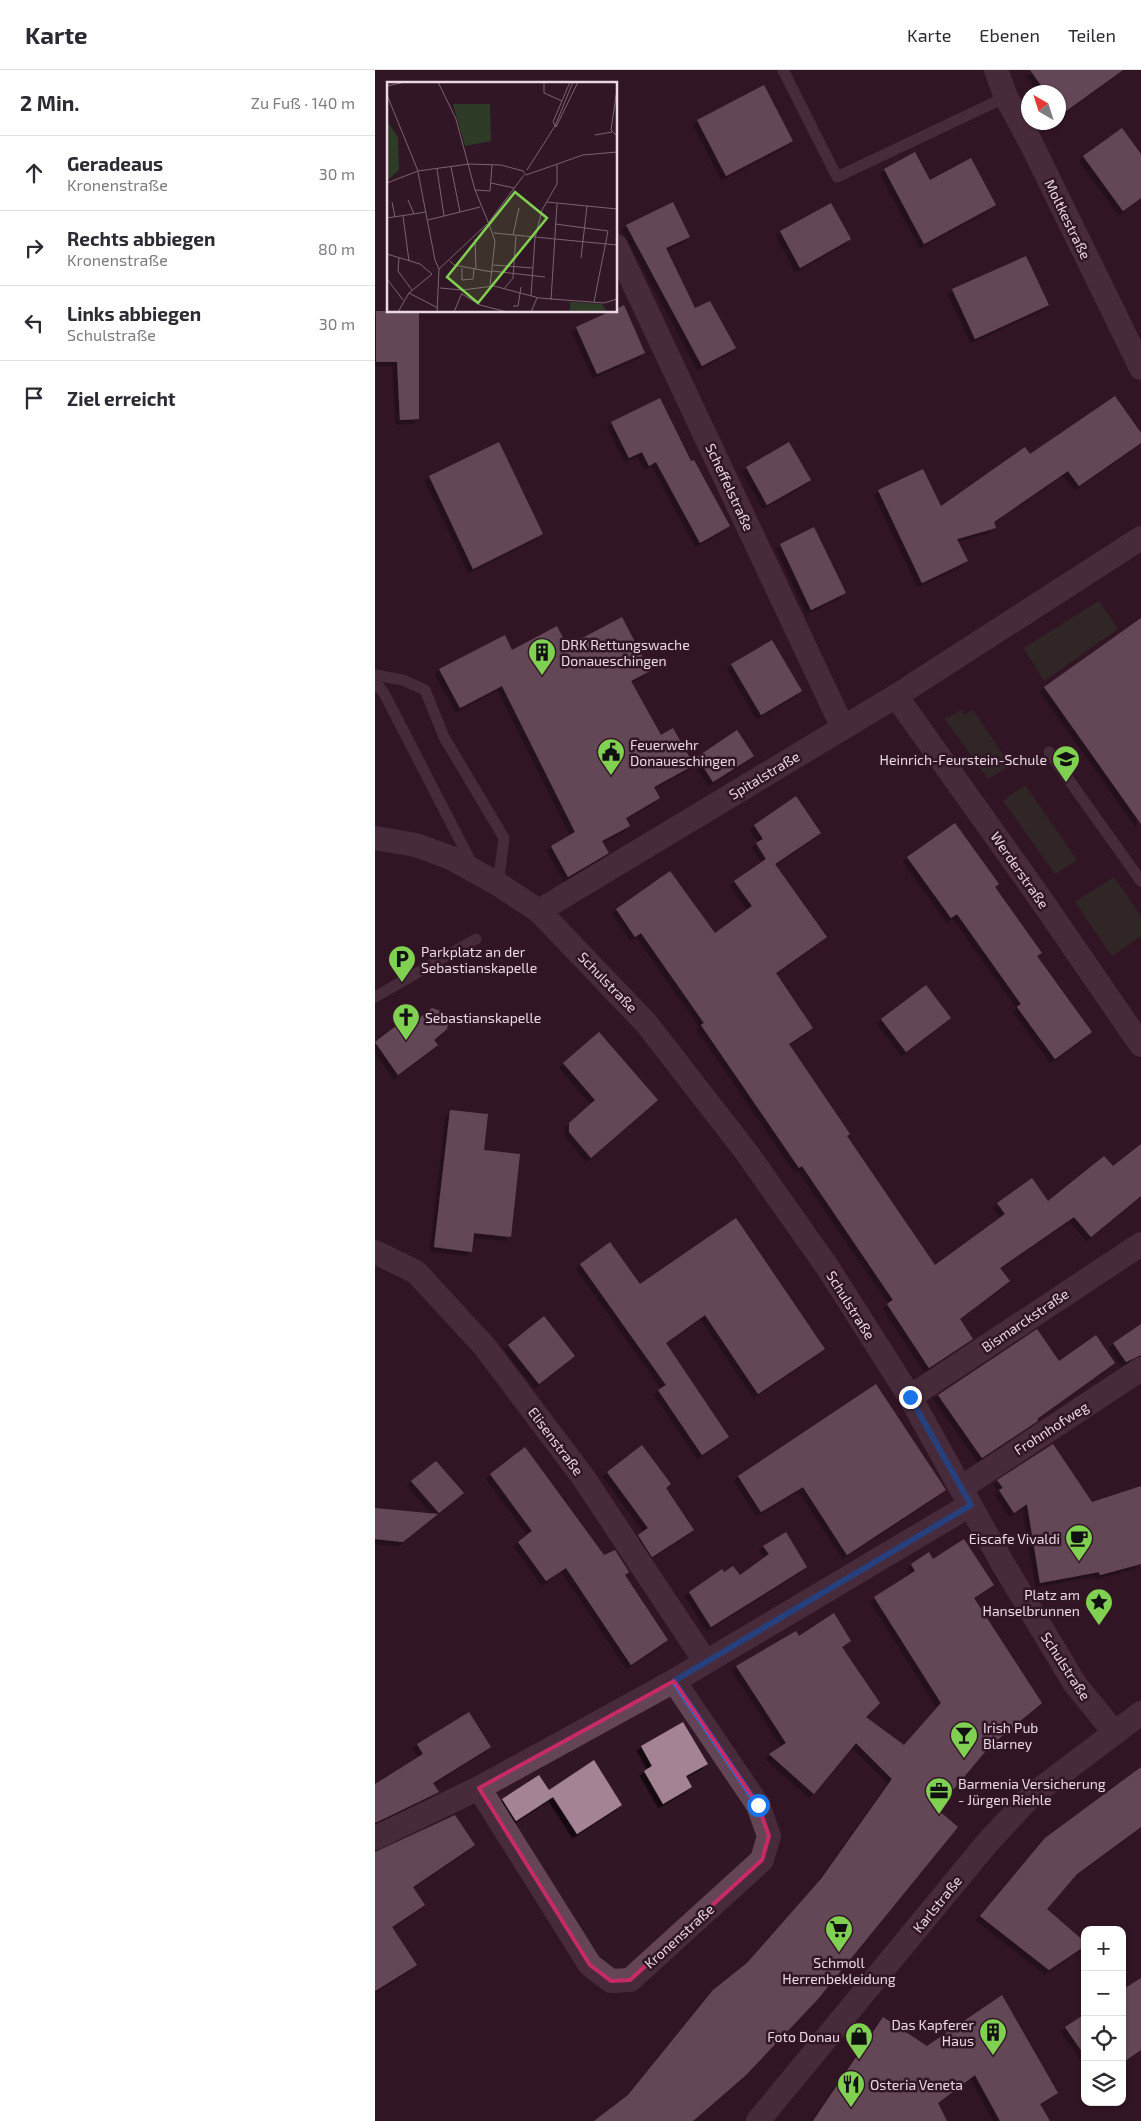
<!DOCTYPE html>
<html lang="de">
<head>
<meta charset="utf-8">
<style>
	:root { --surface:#fff; --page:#f7f7f7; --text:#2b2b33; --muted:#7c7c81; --line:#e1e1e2 }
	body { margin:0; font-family:"Exo 2",sans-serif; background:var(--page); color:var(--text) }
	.controls { position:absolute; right:15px; bottom:15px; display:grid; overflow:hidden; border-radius:10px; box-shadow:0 1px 4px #0004 }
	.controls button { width:45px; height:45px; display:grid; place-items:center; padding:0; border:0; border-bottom:1px solid var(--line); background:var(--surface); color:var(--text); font:25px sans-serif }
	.compass { position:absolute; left:646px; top:15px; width:45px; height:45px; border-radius:50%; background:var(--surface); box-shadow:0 1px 4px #0004; rotate:321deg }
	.stop { position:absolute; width:15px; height:15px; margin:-11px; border:4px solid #1a73e8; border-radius:50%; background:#fff }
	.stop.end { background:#1a73e8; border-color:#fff; box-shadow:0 1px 5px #0008 }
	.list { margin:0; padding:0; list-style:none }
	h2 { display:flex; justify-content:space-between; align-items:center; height:65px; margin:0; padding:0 20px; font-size:21px }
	h2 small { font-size:16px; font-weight:400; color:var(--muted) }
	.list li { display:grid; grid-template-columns:32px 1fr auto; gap:15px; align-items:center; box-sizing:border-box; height:75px; padding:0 20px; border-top:1px solid var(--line) }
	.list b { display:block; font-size:19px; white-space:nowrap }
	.list p { margin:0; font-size:16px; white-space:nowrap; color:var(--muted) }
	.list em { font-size:16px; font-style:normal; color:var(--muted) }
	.icon { flex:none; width:28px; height:28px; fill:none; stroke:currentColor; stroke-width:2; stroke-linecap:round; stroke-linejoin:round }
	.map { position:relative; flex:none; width:766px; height:2051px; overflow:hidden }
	header { display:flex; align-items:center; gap:30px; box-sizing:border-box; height:70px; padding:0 25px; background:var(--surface); border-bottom:1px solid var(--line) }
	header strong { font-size:24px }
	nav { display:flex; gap:28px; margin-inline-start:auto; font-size:18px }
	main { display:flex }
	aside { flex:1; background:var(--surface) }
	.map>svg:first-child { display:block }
	.green { fill:#2d3b27 }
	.building { fill:#a38394; filter:url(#shadow) }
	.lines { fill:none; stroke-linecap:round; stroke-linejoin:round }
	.lane { stroke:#634555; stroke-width:11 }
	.street { stroke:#634555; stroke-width:24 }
	.route { stroke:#1a73e8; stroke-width:6 }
	.marked { fill:none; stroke:#c62b68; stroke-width:4; stroke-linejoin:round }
	.labels { text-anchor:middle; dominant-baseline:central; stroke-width:5; stroke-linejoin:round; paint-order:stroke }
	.street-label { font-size:14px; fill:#ebd8e2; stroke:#311625 }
	.poi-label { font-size:14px; fill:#ebd8e2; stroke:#311625; text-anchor:start }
	.inset-road { fill:none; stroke:#7b6471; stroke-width:1 }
	.view { fill:#80d051; fill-opacity:0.15; stroke:#80d051; stroke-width:2.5 }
	.inset-edge { fill:none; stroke:#ebd8e2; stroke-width:2.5 }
</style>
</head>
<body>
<header>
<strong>Karte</strong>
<nav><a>Karte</a><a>Ebenen</a><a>Teilen</a></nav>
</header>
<main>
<aside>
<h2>2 Min.<small>Zu Fuß · 140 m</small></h2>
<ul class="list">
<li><svg class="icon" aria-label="ahead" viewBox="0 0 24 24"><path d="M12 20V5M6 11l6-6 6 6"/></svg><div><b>Geradeaus</b><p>Kronenstraße</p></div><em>30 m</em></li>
<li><svg class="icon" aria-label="right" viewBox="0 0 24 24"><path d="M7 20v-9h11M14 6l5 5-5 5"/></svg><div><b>Rechts abbiegen</b><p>Kronenstraße</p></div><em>80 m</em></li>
<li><svg class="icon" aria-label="left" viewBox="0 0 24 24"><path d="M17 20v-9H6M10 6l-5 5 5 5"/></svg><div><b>Links abbiegen</b><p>Schulstraße</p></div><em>30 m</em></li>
<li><svg class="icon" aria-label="arrive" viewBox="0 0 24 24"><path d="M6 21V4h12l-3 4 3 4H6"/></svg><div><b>Ziel erreicht</b></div></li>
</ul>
</aside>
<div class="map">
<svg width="766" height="2051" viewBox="0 0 766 2051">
	<defs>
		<filter id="shadow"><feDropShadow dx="-4.5" dy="4.5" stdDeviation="0" flood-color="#0009"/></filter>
	</defs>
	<rect width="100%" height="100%" fill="#311625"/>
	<g class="green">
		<path d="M 724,531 L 743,559 L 669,611 L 649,578 Z"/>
		<path d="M 586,640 L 589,645 L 598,640 L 635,695 L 613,709 L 570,649 Z"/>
		<path d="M 650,715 L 702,790 L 680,804 L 628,731 Z"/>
		<path d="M 739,807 L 766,846 L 766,866 L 737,886 L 700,832 Z"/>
	</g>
	<g class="building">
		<path d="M 655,0 L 748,0 L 684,46 L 684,22 L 671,22 Z"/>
		<path d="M 389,15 L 418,71 L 351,106 L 322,50 Z"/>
		<path d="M 747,58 L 766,84 L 766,128 L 748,141 L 708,86 Z"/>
		<path d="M 540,82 L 555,110 L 596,88 L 621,135 L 549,174 L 509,99 Z"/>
		<path d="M 298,132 L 315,167 L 291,178 L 320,238 L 335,231 L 361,278 L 327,296 L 251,155 Z"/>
		<path d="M 456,133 L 476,169 L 425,198 L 405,161 Z"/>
		<path d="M 651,186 L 674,235 L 600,269 L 577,219 Z"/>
		<path d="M 249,235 L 270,283 L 222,304 L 201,257 L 236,241 L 241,241 L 241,239 Z"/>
		<path d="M 1,241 L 44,241 L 44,349 L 25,350 L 22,292 L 1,292 Z"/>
		<path d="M 740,326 L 766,363 L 766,373 L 704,416 L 693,401 L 619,452 L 621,458 L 582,469 L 593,491 L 547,513 L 503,420 L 548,399 L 566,436 L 650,377 L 655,384 Z"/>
		<path d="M 285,328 L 316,391 L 319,390 L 355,456 L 325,473 L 281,392 L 274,396 L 267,382 L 254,388 L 236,352 Z"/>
		<path d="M 124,372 L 168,464 L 98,499 L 54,406 Z"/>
		<path d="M 414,372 L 436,410 L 392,435 L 371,397 Z"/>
		<path d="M 439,457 L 471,523 L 436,540 L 405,474 Z"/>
		<path d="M 247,547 L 275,601 L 256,611 L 286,665 L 298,658 L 319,695 L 279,717 L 285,728 L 251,748 L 255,756 L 227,771 L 234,783 L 193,807 L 176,776 L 200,762 L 127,616 L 85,638 L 64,599 L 130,565 L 137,580 L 182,556 L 192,576 Z"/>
		<path d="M 766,548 L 766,754 L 669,617 Z"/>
		<path d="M 397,570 L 427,621 L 386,645 L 356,594 Z"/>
		<path d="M 362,660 L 379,686 L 338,712 L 322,687 Z"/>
		<path d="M 421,726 L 446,763 L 400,794 L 452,867 L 401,903 L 438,958 L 414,974 L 475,1064 L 472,1066 L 560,1195 L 630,1144 L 622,1133 L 657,1108 L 673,1131 L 729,1086 L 738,1096 L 766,1074 L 766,1126 L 716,1167 L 699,1147 L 625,1198 L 635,1211 L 585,1249 L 598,1269 L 554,1298 L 512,1234 L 518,1230 L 427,1096 L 424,1098 L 326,955 L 329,953 L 266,863 L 260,867 L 241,839 L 295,801 L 340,863 L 377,836 L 359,811 L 391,789 L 381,773 L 388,769 L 379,755 Z"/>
		<path d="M 580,753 L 624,814 L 620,817 L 667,883 L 662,886 L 717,962 L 680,989 L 642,937 L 646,934 L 582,844 L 576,848 L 532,787 Z"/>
		<path d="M 551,915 L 576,948 L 531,982 L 506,949 Z"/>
		<path d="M 57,938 L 68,942 L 74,950 L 72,959 L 59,970 L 63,975 L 23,1005 L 0,972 L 38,943 L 43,949 Z"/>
		<path d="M 224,962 L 283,1030 L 216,1088 L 194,1062 L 194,1053 L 220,1030 L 188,993 Z"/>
		<path d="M 75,1040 L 113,1044 L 109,1080 L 145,1084 L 136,1167 L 99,1163 L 97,1182 L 59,1177 Z"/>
		<path d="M 361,1148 L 450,1279 L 383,1324 L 330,1245 L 291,1273 L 354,1367 L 327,1385 L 283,1320 L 291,1315 L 205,1194 L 235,1172 L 265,1214 Z"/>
		<path d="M 169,1246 L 200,1286 L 164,1314 L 133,1275 Z"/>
		<path d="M 766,1254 L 766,1285 L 751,1292 L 738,1273 Z"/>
		<path d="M 662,1259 L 684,1291 L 721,1265 L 740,1293 L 662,1349 L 663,1351 L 607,1388 L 563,1325 Z"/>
		<path d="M 501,1314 L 571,1420 L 472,1485 L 428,1417 L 386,1442 L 363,1406 Z"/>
		<path d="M 678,1374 L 717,1432 L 766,1416 L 766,1494 L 725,1505 L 724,1502 L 665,1513 L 652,1434 L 639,1443 L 624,1420 L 628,1418 L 622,1410 Z"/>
		<path d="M 267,1375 L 296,1414 L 291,1418 L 319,1460 L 277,1487 L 263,1465 L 273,1458 L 232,1402 Z"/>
		<path d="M 150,1377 L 229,1485 L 240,1480 L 254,1502 L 250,1505 L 293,1570 L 256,1595 L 191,1498 L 171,1511 L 143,1472 L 157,1461 L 115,1404 Z"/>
		<path d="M 61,1391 L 89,1423 L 64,1443 L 36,1411 Z"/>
		<path d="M 0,1438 L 63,1444 L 28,1472 L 0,1469 Z"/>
		<path d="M 411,1462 L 432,1497 L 336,1557 L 314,1522 L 347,1499 L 349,1502 L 358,1496 L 365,1505 L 394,1484 L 388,1476 Z"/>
		<path d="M 589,1469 L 619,1515 L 599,1528 L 667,1633 L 615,1676 L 562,1739 L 583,1757 L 443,1929 L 371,2005 L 318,2051 L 219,2051 L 253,2025 L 338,1920 L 372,1893 L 446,1809 L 517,1709 L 481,1673 L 439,1724 L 394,1684 L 411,1673 L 361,1596 L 421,1561 L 424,1566 L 459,1543 L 476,1571 L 467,1577 L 505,1633 L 491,1647 L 529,1675 L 566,1633 L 499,1527 L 540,1501 L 536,1494 L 554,1482 L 558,1489 Z"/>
		<path d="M 94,1642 L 116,1677 L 58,1713 L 64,1722 L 0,1753 L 0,1714 L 48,1684 L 42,1674 Z"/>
		<path d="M 308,1652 L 333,1694 L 311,1706 L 317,1717 L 288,1734 L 269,1701 L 277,1696 L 266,1676 Z"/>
		<path d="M 219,1690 L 247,1735 L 202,1764 L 178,1727 L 141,1751 L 127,1729 L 164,1705 L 174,1720 Z"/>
		<path d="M 766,1697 L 766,1757 L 702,1804 L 672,1839 L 710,1872 L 710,1876 L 674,1900 L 605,1846 L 670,1768 Z"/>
		<path d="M 80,1745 L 100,1775 L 38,1817 L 50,1835 L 17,1857 L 42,1895 L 0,1921 L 0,1782 Z"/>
		<path d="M 766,1908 L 766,1980 L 747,1993 L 747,1920 Z"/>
		<path d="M 627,1925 L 683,2023 L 665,2034 L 675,2051 L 625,2051 L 600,2005 L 563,2033 L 572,2051 L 438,2051 L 508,1947 L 552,1976 Z"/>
		<path d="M 710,1944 L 710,1986 L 690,1957 Z"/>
	</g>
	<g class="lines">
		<g class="lane">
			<path d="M 408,0 L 462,107 L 631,27"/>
			<path d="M 0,605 L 28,610 L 50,620 L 69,667 L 129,768 L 123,814"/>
			<path d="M 0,612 L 9,623 L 98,796"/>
			<path d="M 674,682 L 766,811"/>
			<path d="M 0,927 L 101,869"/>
		</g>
		<g class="street">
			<path d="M 621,0 L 631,27 L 656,73 L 766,298"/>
			<path d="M 241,176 L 468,658"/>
			<path d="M 521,626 L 660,821 L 766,975"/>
			<path d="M 0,768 L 41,775 L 76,788 L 123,814 L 164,841 L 271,953 L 372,1083 L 453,1198 L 535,1327 L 628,1494 L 700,1614 L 740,1663"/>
			<path d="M 164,841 L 521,626 L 766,468"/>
			<path d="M 0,1182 L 41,1202 L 110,1277 L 208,1407 L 330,1591"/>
			<path d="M 535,1327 L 766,1174"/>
			<path d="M 586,1418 L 766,1299"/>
			<path d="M 104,1718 L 215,1895 L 236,1911 L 255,1910 L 387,1790 L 394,1766 L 383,1735 L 299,1611"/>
			<path d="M 0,1768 L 104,1718 L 299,1611 L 595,1435"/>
			<path d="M 383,2051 L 613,1772 L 656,1726 L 766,1643"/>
		</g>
	</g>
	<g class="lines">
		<path class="route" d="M 383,1735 L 299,1611 L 596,1435 L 535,1327"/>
	</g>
	<path d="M0 0H766V2051H0ZM 299,1611 L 383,1735 L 394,1766 L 387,1790 L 255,1910 L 236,1911 L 215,1895 L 104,1718 Z" fill="#311625" fill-opacity=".55" fill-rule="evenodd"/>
	<path class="marked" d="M 299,1611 L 383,1735 L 394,1766 L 387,1790 L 255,1910 L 236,1911 L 215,1895 L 104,1718 Z"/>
	<defs>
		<g id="building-pin" transform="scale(1.4375)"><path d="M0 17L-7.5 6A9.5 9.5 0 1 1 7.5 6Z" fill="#80d051" stroke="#311625"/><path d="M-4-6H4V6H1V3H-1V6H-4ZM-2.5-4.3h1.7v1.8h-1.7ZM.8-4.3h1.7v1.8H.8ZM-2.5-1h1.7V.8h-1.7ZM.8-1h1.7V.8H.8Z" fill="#111"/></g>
		<g id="civic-pin" transform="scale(1.4375)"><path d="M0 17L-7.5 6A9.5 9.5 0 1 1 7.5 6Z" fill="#80d051" stroke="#311625"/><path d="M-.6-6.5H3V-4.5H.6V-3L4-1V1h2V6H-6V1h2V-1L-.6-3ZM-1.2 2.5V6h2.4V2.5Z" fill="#111"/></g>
		<g id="school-pin" transform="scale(1.4375)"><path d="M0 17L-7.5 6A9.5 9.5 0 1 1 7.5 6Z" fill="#80d051" stroke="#311625"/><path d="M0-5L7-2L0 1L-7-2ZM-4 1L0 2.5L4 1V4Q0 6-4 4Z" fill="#111"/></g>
		<g id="parking-pin" transform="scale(1.4375)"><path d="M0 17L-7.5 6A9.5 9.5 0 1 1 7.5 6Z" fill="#80d051" stroke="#311625"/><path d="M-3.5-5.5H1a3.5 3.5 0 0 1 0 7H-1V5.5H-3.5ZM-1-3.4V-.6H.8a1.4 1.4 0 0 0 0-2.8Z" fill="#111"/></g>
		<g id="church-pin" transform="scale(1.4375)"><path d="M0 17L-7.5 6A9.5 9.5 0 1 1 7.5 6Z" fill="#80d051" stroke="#311625"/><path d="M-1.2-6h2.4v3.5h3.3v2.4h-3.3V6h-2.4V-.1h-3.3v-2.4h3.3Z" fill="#111"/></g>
		<g id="cafe-pin" transform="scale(1.4375)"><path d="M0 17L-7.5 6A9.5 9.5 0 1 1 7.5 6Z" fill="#80d051" stroke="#311625"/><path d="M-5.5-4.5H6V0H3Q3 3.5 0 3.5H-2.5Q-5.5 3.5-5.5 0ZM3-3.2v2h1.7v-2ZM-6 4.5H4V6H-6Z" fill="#111"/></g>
		<g id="sight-pin" transform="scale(1.4375)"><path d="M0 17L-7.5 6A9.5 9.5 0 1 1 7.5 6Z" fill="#80d051" stroke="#311625"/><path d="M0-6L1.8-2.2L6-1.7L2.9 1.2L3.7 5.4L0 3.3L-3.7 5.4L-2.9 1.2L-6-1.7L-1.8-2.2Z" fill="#111"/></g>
		<g id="bar-pin" transform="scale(1.4375)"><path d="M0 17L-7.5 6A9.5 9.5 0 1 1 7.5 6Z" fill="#80d051" stroke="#311625"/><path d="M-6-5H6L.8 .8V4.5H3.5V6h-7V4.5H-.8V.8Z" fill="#111"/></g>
		<g id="office-pin" transform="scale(1.4375)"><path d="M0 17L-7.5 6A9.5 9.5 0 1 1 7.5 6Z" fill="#80d051" stroke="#311625"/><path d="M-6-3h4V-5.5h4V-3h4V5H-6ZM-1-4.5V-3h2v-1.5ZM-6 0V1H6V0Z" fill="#111"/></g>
		<g id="supermarket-pin" transform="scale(1.4375)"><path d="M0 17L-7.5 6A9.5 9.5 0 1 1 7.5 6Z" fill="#80d051" stroke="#311625"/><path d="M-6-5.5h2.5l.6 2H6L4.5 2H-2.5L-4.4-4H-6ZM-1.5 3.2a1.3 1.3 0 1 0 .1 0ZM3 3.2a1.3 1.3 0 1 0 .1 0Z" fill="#111"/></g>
		<g id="shop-pin" transform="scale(1.4375)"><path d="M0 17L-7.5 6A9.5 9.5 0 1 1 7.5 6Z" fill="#80d051" stroke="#311625"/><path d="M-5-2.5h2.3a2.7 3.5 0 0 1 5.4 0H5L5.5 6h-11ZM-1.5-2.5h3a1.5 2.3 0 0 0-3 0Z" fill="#111"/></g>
		<g id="restaurant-pin" transform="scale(1.4375)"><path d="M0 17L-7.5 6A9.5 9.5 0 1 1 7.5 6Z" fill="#80d051" stroke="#311625"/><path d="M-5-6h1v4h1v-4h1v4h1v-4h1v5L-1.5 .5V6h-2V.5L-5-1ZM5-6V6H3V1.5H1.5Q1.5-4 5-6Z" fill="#111"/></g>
	</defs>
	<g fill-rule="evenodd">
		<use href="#building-pin" x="167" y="582"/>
		<use href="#civic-pin" x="236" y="682"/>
		<use href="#school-pin" x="691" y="689"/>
		<use href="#parking-pin" x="27" y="889"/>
		<use href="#church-pin" x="31" y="947"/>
		<use href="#cafe-pin" x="704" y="1468"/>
		<use href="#sight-pin" x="724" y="1532"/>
		<use href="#bar-pin" x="589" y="1665"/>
		<use href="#office-pin" x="564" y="1721"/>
		<use href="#supermarket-pin" x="464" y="1859"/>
		<use href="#building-pin" x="618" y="1962"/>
		<use href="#shop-pin" x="484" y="1966"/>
		<use href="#restaurant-pin" x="476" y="2014"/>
	</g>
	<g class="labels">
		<g class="street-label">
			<text transform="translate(693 149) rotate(64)">Moltkestraße</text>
			<text transform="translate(355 417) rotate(65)">Scheffelstraße</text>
			<text transform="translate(389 705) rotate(-31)">Spitalstraße</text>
			<text transform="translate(645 800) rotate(55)">Werderstraße</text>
			<text transform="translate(233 912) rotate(46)">Schulstraße</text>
			<text transform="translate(476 1235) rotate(58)">Schulstraße</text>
			<text transform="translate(650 1250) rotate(-34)">Bismarckstraße</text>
			<text transform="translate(676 1358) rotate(-33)">Frohnhofweg</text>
			<text transform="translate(181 1371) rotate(53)">Elisenstraße</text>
			<text transform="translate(691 1596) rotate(57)">Schulstraße</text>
			<text transform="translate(562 1834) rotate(-51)">Karlstraße</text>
			<text transform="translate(304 1866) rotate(-42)">Kronenstraße</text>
		</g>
		<g class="poi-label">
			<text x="186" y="574">DRK Rettungswache<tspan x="186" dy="16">Donaueschingen</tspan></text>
			<text x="255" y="674">Feuerwehr<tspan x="255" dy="16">Donaueschingen</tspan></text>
			<text x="672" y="689" text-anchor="end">Heinrich-Feurstein-Schule</text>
			<text x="46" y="881">Parkplatz an der<tspan x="46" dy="16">Sebastianskapelle</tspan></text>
			<text x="50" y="947">Sebastianskapelle</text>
			<text x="685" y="1468" text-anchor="end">Eiscafe Vivaldi</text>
			<text x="705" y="1524" text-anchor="end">Platz am<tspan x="705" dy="16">Hanselbrunnen</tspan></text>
			<text x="608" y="1657">Irish Pub<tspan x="608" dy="16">Blarney</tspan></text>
			<text x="583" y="1713">Barmenia Versicherung<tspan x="583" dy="16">- Jürgen Riehle</tspan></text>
			<text x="464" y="1892" text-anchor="middle">Schmoll<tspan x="464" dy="16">Herrenbekleidung</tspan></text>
			<text x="599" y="1954" text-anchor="end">Das Kapferer<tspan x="599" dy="16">Haus</tspan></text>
			<text x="465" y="1966" text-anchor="end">Foto Donau</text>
			<text x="495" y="2014">Osteria Veneta</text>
		</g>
	</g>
	<g transform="translate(12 12)">
		<rect width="230" height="230" fill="#311625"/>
		<path d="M 66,22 L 103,22 L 104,59 L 78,64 ZM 0,39 L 11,55 L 12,88 L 0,99 ZM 183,220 L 215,222 L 220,230 L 183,230 Z" fill="#2d3b27"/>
		<path class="inset-road" d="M 51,0 L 69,37 L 88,108 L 102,142 L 100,140M 157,0 L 157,11 L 175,19M 183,0 L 166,40 L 169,45 L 191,0M 0,4 L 18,0M 230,7 L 224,48 L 230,54M 0,13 L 31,89M 208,53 L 225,50M 64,85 L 73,130M 50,87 L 57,134M 140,88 L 168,44 L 186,0M 136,89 L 139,93 L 196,73 L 230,70M 31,90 L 48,178 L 52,187M 0,101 L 31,89 L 82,82 L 114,83 L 136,89M 104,101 L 127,106M 88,108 L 103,109 L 105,83M 21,118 L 27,132M 5,120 L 8,135M 160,120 L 230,127M 16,134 L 22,179M 0,136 L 39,130M 41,138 L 93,125M 102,140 L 137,93M 102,142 L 108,159 L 103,204M 168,142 L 221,149 L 207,220M 107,151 L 230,163M 126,153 L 132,126M 88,157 L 89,187M 0,172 L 33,182 L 45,192 L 22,211 L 11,230M 12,176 L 11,189 L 25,208M 194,176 L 200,124M 63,179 L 67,183 L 105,190M 106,183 L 146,186M 75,186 L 75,198 L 86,197 L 87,187M 52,187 L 100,142M 105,189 L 158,195M 0,197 L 16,218M 53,206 L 75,208 L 107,204 L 152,216 L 217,221 L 230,217M 117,207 L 126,196 L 129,154M 22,211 L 51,226M 75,212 L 93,223 L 120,230M 144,214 L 148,156 L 155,128 L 170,102 L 170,83M 164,218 L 170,122M 126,224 L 131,224 L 134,205M 50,230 L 52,187M 67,230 L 75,211M 144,230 L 150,216"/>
		<path class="view" d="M 128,110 L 160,136 L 91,221 L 60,195 Z"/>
		<rect width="230" height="230" class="inset-edge"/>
	</g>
</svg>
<div class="controls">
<button>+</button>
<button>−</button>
<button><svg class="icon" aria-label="locate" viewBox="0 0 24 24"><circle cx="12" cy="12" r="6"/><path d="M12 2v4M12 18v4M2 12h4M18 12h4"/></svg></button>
<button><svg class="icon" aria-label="layers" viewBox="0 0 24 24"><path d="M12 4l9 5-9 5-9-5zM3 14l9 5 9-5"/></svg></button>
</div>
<svg class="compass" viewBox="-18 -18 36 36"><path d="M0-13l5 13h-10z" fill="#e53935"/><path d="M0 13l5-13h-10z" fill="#7c7c81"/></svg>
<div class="stop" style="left:383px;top:1735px"></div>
<div class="stop end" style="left:535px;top:1327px"></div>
</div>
</main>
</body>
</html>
